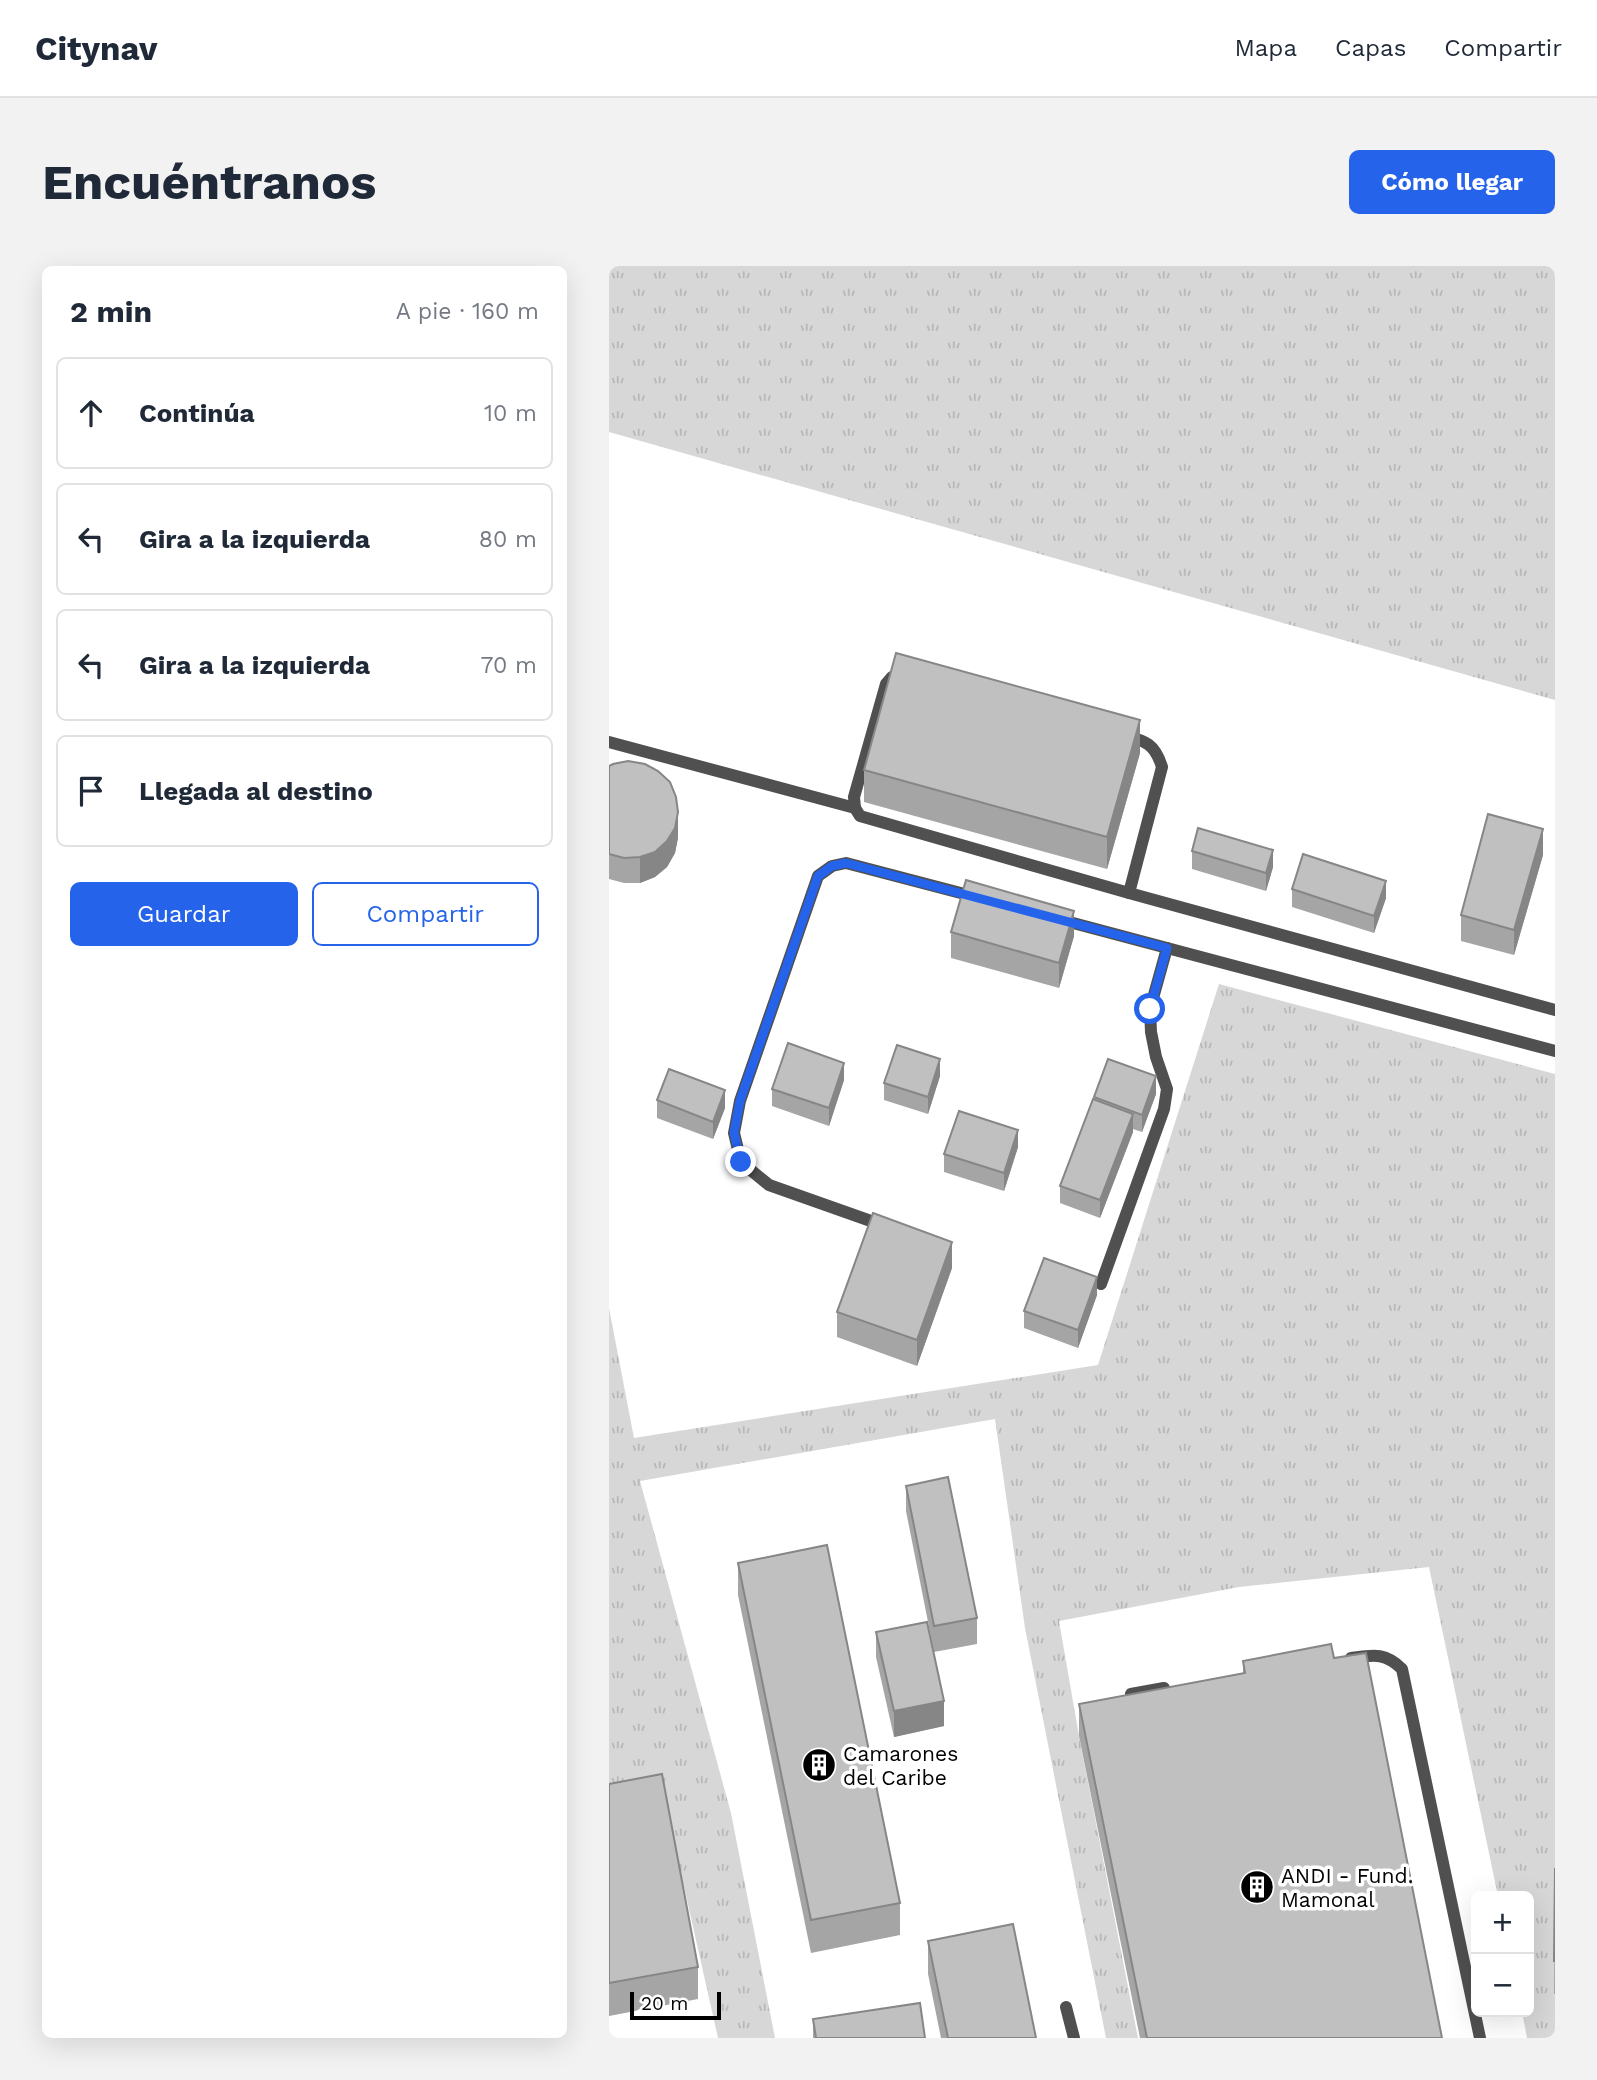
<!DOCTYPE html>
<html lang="es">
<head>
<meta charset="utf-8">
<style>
	:root { --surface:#fff; --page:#f2f2f3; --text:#1f2937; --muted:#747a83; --line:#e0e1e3; --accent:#2563eb }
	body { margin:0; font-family:"Work Sans",sans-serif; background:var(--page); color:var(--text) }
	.controls { position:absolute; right:21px; bottom:21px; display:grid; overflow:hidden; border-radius:10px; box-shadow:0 7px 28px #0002 }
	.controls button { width:63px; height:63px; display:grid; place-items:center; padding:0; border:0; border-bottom:2px solid var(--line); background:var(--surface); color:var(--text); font:35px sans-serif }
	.scale { position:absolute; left:21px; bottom:18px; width:91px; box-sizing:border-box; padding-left:7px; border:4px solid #000; border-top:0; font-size:19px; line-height:24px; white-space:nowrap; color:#000; -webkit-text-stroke:5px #fff; paint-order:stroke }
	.stop { position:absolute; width:21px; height:21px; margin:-16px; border:5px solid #2563eb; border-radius:50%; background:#fff }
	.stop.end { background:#2563eb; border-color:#fff; box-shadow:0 2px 7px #0008 }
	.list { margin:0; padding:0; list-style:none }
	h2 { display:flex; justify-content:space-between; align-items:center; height:91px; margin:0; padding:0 28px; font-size:30px }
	h2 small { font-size:23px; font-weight:400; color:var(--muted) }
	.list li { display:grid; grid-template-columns:46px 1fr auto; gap:21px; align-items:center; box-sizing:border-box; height:112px; margin:0 14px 14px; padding:0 14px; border:2px solid var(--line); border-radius:10px }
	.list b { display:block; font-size:26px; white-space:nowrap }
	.list em { font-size:23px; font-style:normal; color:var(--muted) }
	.actions { display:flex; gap:14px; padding:21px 28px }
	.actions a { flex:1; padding:16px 0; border:2px solid var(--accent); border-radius:10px; text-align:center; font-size:24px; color:var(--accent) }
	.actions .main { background:var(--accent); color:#fff }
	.icon { flex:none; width:38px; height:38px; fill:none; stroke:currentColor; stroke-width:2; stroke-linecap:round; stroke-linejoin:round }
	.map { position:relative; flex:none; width:946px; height:1772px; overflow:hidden; border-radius:10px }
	header { display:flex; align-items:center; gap:42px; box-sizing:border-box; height:98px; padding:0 35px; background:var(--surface); border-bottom:2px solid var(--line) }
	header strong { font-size:33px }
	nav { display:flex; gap:38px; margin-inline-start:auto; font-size:24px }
	.intro { display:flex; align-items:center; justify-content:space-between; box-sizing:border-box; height:168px; padding:0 42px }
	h1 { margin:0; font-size:49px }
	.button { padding:18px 32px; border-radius:10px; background:var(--accent); color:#fff; font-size:24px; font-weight:700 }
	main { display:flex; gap:42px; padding:0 42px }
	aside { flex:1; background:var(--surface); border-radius:10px; box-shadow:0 7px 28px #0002 }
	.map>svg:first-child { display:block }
	.grass { fill:url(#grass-tufts) }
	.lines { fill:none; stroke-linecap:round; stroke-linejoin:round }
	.lane { stroke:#505050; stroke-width:12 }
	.wall { fill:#a5a5a5 }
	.shaded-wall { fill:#868686 }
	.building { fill:#c0c0c0; stroke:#868686; stroke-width:2 }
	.route { stroke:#2563eb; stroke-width:9 }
	.labels { text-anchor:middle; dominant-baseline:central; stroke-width:7; stroke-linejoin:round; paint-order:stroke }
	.poi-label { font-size:21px; fill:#000; stroke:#fff; text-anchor:start }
</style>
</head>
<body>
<header>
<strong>Citynav</strong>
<nav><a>Mapa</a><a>Capas</a><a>Compartir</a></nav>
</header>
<div class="intro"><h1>Encuéntranos</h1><a class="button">Cómo llegar</a></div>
<main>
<aside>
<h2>2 min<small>A pie · 160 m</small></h2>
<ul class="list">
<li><svg class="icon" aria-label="ahead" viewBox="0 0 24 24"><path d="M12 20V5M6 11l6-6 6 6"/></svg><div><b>Continúa</b></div><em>10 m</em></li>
<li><svg class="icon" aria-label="left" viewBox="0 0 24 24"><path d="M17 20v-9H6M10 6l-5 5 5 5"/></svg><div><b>Gira a la izquierda</b></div><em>80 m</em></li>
<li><svg class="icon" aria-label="left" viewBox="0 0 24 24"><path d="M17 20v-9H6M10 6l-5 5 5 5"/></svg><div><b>Gira a la izquierda</b></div><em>70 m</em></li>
<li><svg class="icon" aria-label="arrive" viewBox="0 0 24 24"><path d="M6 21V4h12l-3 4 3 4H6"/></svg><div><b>Llegada al destino</b></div></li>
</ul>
<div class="actions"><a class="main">Guardar</a><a>Compartir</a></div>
</aside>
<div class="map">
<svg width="946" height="1772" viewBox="0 0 946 1772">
	<defs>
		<pattern id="grass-tufts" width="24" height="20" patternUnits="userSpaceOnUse" patternTransform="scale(1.75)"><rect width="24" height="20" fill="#d7d7d7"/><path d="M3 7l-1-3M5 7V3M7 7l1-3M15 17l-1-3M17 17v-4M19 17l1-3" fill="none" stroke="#b7b7b7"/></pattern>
	</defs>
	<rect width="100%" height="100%" fill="#fff"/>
	<g class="grass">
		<path d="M 0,0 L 946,0 L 946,434 L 0,166 Z"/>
		<path d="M 610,718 L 946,808 L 946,1772 L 918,1772 L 913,1746 L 920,1746 L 920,1630 L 889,1630 L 820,1301 L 630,1321 L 450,1355 L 470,1470 L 529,1772 L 497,1772 L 416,1362 L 386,1153 L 31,1215 L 122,1547 L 166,1772 L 109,1772 L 53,1523 L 0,1533 L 0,1042 L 25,1172 L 489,1099 Z"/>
	</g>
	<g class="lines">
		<g class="lane">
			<path d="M 292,407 L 283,411 L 277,418 L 245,531 L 246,542 L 251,550 L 520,627 L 946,744"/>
			<path d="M 515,469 C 537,475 546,478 553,501 L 520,627"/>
			<path d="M 0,476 L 246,542"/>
			<path d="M 449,653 L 946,785"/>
			<path d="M 276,960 L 160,919 L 132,896 L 125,867 L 131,835 L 209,610 L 223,600 L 237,597 L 367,631"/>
			<path d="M 492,1018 L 555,843 L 558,823 L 547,791 L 542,766 L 541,743 L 558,682"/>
			<path d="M 742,1392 C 764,1389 776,1386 793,1403 L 871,1772"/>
			<path d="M 522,1428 L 555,1422"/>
			<path d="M 457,1741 L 465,1772"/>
		</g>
	</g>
	<g class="wall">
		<path d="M 531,487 L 498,603 L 255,536 L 255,504 Z"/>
		<path d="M 0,500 L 69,572 L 66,587 L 58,601 L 46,611 L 31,617 L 15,617 L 0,613 Z"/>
		<path d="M 583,585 L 664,601 L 657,625 L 583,603 Z"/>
		<path d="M 934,589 L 905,689 L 852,675 L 852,649 Z"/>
		<path d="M 683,623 L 777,632 L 765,667 L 683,641 Z"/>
		<path d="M 342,666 L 465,670 L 450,722 L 342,692 Z"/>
		<path d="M 331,810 L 319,848 L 275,834 L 275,817 Z"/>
		<path d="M 235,814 L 220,860 L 163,840 L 163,823 Z"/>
		<path d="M 547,828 L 533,866 L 524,863 L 524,866 L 491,952 L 451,937 L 451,920 L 485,831 Z"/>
		<path d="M 48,834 L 116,842 L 104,873 L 48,852 Z"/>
		<path d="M 409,881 L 395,925 L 335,906 L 335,888 Z"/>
		<path d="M 343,1002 L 308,1100 L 228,1071 L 228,1046 Z"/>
		<path d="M 488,1029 L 469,1082 L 415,1062 L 415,1045 Z"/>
		<path d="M 297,1220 L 368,1352 L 368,1378 L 325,1386 L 297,1245 Z"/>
		<path d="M 129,1297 L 291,1637 L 291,1669 L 202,1687 L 129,1329 Z"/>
		<path d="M 267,1366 L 335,1460 L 285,1471 L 267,1391 Z"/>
		<path d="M 725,1392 L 833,1772 L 531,1772 L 470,1470 L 470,1438 L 634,1407 L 634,1395 Z"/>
		<path d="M 0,1518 L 89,1701 L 89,1733 L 0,1750 Z"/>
		<path d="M 946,1602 L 946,1728 L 945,1728 Z"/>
		<path d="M 319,1675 L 427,1772 L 332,1772 L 319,1708 Z"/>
		<path d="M 204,1753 L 316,1772 L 204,1772 Z"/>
	</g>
	<g class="shaded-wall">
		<path d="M 531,454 L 531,487 L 498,603 L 498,571 Z"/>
		<path d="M 69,546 L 69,572 L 66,587 L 58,601 L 46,611 L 31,617 L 31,591 Z"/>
		<path d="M 934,563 L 934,589 L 905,689 L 905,664 Z"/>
		<path d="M 664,584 L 664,601 L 657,625 L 657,607 Z"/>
		<path d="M 777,615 L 777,632 L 765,667 L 765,650 Z"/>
		<path d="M 465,645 L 465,670 L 450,722 L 450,697 Z"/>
		<path d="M 331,793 L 331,810 L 319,848 L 319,831 Z"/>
		<path d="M 235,797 L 235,814 L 220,860 L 220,842 Z"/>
		<path d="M 547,810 L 547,828 L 533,866 L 533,849 Z"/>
		<path d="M 116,824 L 116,842 L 104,873 L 104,856 Z"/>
		<path d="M 524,848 L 524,866 L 491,952 L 491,934 Z"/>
		<path d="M 409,864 L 409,881 L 395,925 L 395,907 Z"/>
		<path d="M 343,976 L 343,1002 L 308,1100 L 308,1074 Z"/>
		<path d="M 488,1011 L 488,1029 L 469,1082 L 469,1064 Z"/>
		<path d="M 335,1435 L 335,1460 L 285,1471 L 285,1445 Z"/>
	</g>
	<g class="building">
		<path d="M 287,387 L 531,454 L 498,571 L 255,504 Z"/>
		<path d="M 19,495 L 36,498 L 49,505 L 61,516 L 67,531 L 69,546 L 66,562 L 58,575 L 46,586 L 31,591 L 15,592 L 0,588 L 0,500 L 4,498 Z"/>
		<path d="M 879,548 L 934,563 L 905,664 L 852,649 Z"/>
		<path d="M 589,562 L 664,584 L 657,607 L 583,585 Z"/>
		<path d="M 694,588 L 777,615 L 765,650 L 683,623 Z"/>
		<path d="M 357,614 L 465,645 L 450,697 L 342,666 Z"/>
		<path d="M 179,777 L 235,797 L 220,842 L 163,823 Z"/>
		<path d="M 288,779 L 331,793 L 319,831 L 275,817 Z"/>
		<path d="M 499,793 L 547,810 L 533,849 L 485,831 Z"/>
		<path d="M 60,803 L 116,824 L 104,856 L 48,834 Z"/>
		<path d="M 484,833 L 524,848 L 491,934 L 451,920 Z"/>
		<path d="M 350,845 L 409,864 L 395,907 L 335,888 Z"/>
		<path d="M 264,947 L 343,976 L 308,1074 L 228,1046 Z"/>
		<path d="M 435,992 L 488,1011 L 469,1064 L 415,1045 Z"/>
		<path d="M 339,1211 L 368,1352 L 325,1360 L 297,1220 Z"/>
		<path d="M 218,1279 L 291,1637 L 202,1654 L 129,1297 Z"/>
		<path d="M 318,1356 L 335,1435 L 285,1445 L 267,1366 Z"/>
		<path d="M 722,1378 L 725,1392 L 757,1387 L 833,1772 L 538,1772 L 470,1438 L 636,1407 L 634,1395 Z"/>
		<path d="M 53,1508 L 89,1701 L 0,1717 L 0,1518 Z"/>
		<path d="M 946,1602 L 946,1695 L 945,1695 Z"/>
		<path d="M 404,1658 L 427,1772 L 339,1772 L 319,1675 Z"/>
		<path d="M 311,1737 L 316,1772 L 207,1772 L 204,1753 Z"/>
	</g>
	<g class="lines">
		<path class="route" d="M 132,896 L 125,867 L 131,835 L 209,610 L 223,600 L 237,597 L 558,682 L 541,743"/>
	</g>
	<defs>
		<g id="building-disc" transform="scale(1.75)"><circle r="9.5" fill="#000" stroke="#fff"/><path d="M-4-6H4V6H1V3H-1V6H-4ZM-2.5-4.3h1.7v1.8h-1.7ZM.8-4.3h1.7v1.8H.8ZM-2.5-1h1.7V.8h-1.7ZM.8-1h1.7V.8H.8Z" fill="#fff"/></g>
	</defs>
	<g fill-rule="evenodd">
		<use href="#building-disc" x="210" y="1499"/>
		<use href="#building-disc" x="648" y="1621"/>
	</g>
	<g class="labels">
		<g class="poi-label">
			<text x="234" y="1487">Camarones<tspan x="234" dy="24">del Caribe</tspan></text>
			<text x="672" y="1609">ANDI - Fund.<tspan x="672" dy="24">Mamonal</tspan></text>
		</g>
	</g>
</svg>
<div class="controls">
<button>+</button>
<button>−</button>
</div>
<div class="scale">20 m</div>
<div class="stop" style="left:541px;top:743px"></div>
<div class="stop end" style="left:132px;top:896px"></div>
</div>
</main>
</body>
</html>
